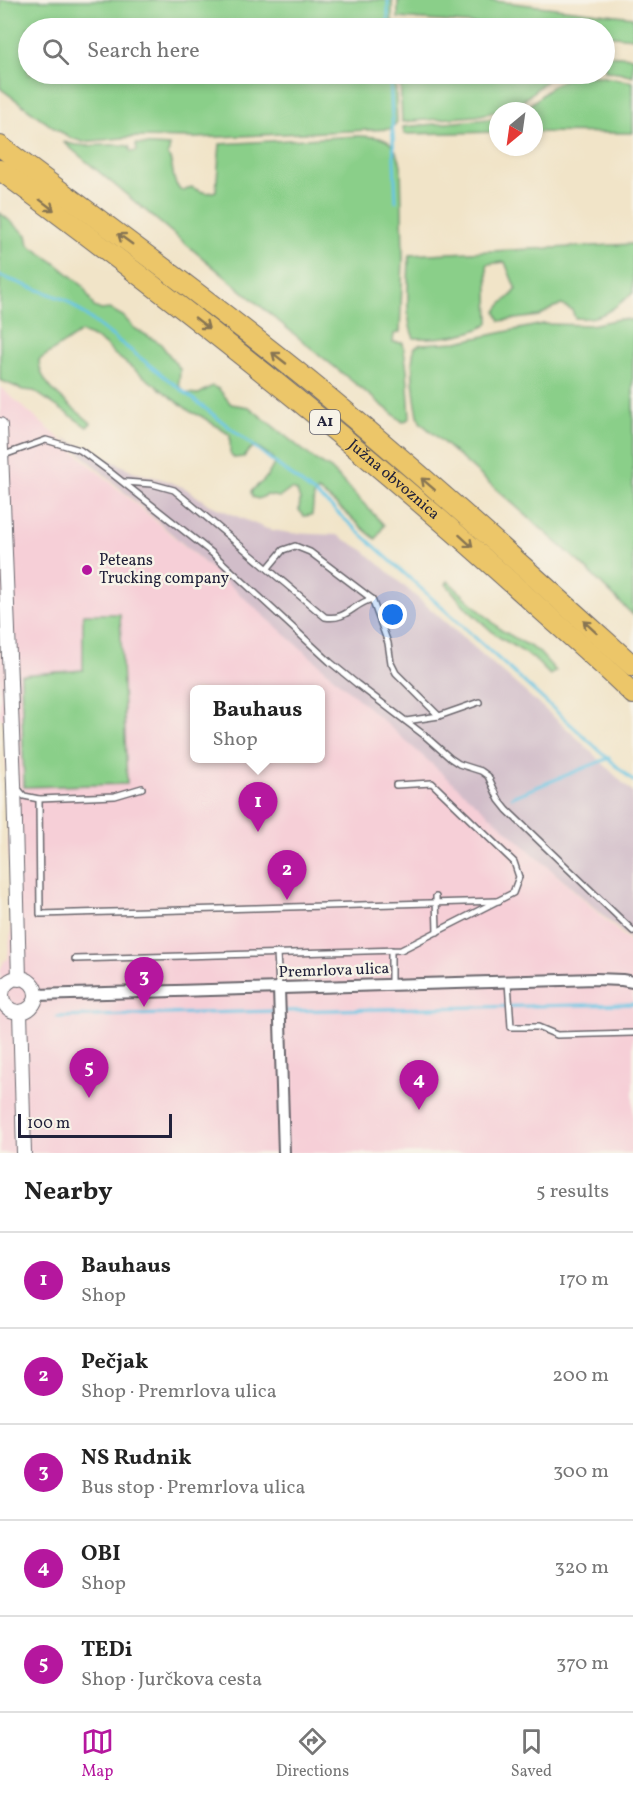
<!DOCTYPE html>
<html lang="en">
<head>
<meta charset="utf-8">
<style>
	:root { --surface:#fff; --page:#f6f6f6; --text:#222; --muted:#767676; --line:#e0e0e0; --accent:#b5179e }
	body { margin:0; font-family:Vollkorn,serif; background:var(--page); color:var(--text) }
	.compass { position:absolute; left:489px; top:102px; width:54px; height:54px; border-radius:50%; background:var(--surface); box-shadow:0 3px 9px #0003; rotate:209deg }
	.scale { position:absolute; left:18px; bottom:15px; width:154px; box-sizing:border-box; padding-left:6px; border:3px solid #22223b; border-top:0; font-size:16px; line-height:21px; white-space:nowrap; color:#22223b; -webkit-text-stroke:4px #f7f3e8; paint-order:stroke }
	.you { position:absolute; left:393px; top:615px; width:21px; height:21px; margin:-15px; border:4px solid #fff; border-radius:50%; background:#1a73e8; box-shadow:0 0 0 9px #1a73e833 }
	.badge { display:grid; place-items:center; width:39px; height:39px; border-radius:50%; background:var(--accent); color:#fff; font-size:20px; font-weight:700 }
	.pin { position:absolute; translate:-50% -50px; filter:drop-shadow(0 2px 3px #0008) }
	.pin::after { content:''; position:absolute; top:32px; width:21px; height:18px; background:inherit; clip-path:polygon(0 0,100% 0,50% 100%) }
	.popup { position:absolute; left:190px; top:685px; width:135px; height:78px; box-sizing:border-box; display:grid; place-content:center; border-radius:9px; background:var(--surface); filter:drop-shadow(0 2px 4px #0005); font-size:20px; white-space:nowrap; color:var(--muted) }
	.popup b { font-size:22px; color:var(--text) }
	.popup::after { content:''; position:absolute; left:50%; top:100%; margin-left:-12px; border:12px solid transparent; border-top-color:var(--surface) }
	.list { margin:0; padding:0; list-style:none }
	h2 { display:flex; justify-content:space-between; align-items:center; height:78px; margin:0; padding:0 24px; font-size:26px }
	h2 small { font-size:20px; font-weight:400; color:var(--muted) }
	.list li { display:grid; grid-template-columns:39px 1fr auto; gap:18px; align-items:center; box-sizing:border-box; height:96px; padding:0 24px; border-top:2px solid var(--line) }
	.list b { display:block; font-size:22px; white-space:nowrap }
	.list p { margin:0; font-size:20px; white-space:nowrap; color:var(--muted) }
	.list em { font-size:20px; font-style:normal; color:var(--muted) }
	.icon { flex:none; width:33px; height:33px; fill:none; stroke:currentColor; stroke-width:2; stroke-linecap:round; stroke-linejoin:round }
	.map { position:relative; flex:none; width:633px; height:1153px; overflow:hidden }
	.search { position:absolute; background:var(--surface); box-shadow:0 3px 9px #0003; left:18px; right:18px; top:18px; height:66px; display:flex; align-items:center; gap:15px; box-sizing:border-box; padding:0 21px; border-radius:33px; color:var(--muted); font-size:22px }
	.sheet { height:558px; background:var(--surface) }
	nav { display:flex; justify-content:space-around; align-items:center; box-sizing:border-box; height:84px; border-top:2px solid var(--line); background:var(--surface); font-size:16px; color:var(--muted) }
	nav a { display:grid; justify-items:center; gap:3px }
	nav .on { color:var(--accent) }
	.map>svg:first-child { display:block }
	.built { fill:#f6cfd7; fill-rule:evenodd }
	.industrial { fill:#d1bdc9 }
	.green { fill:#8acf89; stroke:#567862; stroke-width:1.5 }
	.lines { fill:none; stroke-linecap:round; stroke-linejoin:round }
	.stream { stroke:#66c5e4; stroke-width:3 }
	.service-casing { stroke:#6a666c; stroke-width:8 }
	.minor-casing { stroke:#6a666c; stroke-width:14 }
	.tertiary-casing { stroke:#6a666c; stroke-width:16 }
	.motorway-casing { stroke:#6a666c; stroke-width:22 }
	.service { stroke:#fff; stroke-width:5 }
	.minor { stroke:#fff; stroke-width:10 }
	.tertiary { stroke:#fff; stroke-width:14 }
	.motorway { stroke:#ecc669; stroke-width:20 }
	.oneway { stroke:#877452 }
	.poi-dot { fill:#b5179e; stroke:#f7f3e8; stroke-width:2 }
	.labels { text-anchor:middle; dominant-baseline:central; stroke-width:5; stroke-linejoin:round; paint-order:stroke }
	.shield { fill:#f7f3e8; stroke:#62616f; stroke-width:1.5 }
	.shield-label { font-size:15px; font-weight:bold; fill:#22223b }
	.street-label { font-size:16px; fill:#22223b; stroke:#f7f3e8 }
	.poi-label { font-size:16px; fill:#22223b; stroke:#f7f3e8; text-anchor:start }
</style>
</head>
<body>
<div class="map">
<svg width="633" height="1153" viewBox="0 0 633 1153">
	<rect width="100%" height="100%" fill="#f7f3e8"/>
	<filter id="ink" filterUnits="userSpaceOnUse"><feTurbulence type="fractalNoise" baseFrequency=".0167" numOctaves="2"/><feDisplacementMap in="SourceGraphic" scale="12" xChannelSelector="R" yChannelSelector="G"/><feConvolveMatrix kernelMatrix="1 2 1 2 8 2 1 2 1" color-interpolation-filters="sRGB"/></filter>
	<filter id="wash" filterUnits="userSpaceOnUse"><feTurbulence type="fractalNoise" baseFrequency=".008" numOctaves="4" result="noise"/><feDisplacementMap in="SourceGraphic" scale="24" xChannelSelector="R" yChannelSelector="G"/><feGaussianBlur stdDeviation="1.35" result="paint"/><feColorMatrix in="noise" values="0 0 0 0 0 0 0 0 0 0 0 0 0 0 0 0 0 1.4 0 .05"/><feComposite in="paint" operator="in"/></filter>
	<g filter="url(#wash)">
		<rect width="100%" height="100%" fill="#f1e4c8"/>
		<path class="built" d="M 0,387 L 413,743 L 633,945 L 633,1153 L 0,1153 L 0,971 L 4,961 L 8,959 L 11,932 L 5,722 L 0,717 ZM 195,690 L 321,690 L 321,758 L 195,758 Z"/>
		<path class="industrial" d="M 62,437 L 137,473 L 165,480 L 185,488 L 208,504 L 267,529 L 290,533 L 337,535 L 363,550 L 573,734 L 633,793 L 633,942 Z"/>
		<g class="green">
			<path d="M 0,0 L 392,0 L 392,28 L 28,28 L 28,74 L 395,74 L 397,122 L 391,129 L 195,138 L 132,137 L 83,142 L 71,138 L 54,128 L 0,88 Z"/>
			<path d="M 398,0 L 486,0 L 633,17 L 633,38 L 605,35 L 604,28 L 530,28 L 398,18 Z"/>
			<path d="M 604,55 L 633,57 L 633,76 L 618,72 L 605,71 Z"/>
			<path d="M 400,74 L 561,74 L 548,79 L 516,107 L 476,116 L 402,122 Z"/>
			<path d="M 598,76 L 633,82 L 633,133 L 534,132 L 534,111 L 521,111 C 555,89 550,75 598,76 Z"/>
			<path d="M 498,118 L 498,132 L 404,134 L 403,127 Z"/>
			<path d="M 357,136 C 383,137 394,137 401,165 L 403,258 L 400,332 L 394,334 L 393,342 L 403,343 L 407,370 L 410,418 L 403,422 L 311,348 L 63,142 C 89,150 104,142 129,146 L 131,152 L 137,151 L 136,144 L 170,146 L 168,155 C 176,167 169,185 184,191 L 191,187 C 200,191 206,195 216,191 L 220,144 Z"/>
			<path d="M 0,213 L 27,235 L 29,245 L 54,262 L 83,286 L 94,307 L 101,310 L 110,309 L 123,316 L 134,328 L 160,343 L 180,369 L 179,385 L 185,393 L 199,394 L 212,386 L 219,389 L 231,404 L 249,407 L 314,459 L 331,469 L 384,525 L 376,539 C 355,524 340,504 318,491 L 314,495 L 312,515 L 304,516 L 299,510 L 300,500 L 297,491 L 291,489 L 280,497 L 267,495 L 258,499 L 252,497 L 251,492 C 255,486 257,486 262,482 C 267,478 271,470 274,464 L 272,457 L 256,446 L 249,450 L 244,457 L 234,458 L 230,453 L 230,435 L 201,416 L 191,412 L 114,354 C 105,343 95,336 81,332 L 39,360 C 39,388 73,406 91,423 L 87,427 L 34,391 L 23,390 L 0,380 Z"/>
			<path d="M 633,244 L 633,293 C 614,308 601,321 575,318 L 572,310 L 562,305 L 554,307 L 539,316 L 500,321 L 496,312 C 500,302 510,299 516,290 L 505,262 L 487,264 L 489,322 L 487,325 C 467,336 437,339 414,338 C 404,319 409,277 409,255 Z"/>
			<path d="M 619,319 L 633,320 L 633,615 L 579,562 L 420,422 C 415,407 409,360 415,347 L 421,344 L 457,342 L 543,324 L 591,325 Z"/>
			<path d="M 448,581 L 501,630 L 538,651 L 556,671 L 550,675 L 533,658 L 497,636 L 467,609 L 446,584 Z"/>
			<path d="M 83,614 L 120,614 L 127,784 L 24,787 L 21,675 L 83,670 Z"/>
		</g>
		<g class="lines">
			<g class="stream">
				<path d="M 388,0 L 388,28"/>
				<path d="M 390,74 L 396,201"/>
				<path d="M 0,276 L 66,300 L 328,504 L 633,781"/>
				<path d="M 512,797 L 609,758"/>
				<path d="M 283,1011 L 633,1004"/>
				<path d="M 57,1017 L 277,1011"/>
			</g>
		</g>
	</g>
	<g filter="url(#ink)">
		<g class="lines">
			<g class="service-casing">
				<g id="service">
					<path d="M 4,455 L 46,440 L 80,450 L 110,472 L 212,553 L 330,662 L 357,684 L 424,735 L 450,758 L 459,764 L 481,771 L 488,776 L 499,800 L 507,810 L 633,931"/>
					<path d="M 125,482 L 152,484 L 174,490 L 325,617 C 346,621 353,604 372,599"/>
					<path d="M 268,568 L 283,550 L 295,546 L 310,552 L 372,599 L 388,643 L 391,663 L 396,673 L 439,716"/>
					<path d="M 406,721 L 439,716 L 479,702"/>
					<path d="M 17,788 L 24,796 L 39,799 L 115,796 L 142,788"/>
					<path d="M 39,799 L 40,914 L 499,901"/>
					<path d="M 436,897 L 437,932"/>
					<path d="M 391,950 L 391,984"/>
					<path d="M 277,953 L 279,988"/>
					<path d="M 75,959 L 401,950 L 513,893 L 519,877 L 514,862 L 432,783 L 396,785"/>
					<path d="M 508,982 L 511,1027 L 538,1027 L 557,1035 L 633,1033"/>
				</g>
			</g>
			<g class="minor-casing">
				<g id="minor">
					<path d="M 279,988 L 284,1153"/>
					<path d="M 0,995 L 3,995"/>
					<path d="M 36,995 L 596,979 L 622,980 L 633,982"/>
				</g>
			</g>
			<g class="tertiary-casing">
				<g id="tertiary">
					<path d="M 0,425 L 14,784 L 19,979"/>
					<circle cx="19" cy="995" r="17"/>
					<path d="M 20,1012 L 24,1153"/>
				</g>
			</g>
			<g class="motorway-casing">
				<g id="motorway">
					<path d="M 0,146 C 104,224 209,300 310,382 C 421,473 527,570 633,666"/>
					<path id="s1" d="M 0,170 C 186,308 365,449 536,605 C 568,634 602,663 633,694"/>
				</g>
			</g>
			<use href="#service" class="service"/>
			<use href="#minor" class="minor"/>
			<use href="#tertiary" class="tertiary"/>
			<use href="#motorway" class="motorway"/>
		</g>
		<defs><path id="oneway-shaft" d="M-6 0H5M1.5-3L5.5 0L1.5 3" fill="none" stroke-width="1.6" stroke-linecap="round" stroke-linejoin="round" transform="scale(1.5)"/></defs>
		<g class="oneway">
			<use href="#oneway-shaft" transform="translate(47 205) rotate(37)"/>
			<use href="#oneway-shaft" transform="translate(125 239) rotate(-144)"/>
			<use href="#oneway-shaft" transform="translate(202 323) rotate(38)"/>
			<use href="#oneway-shaft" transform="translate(279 358) rotate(-142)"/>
			<use href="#oneway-shaft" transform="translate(428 484) rotate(-139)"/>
			<use href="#oneway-shaft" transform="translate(466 541) rotate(42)"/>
			<use href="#oneway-shaft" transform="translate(590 627) rotate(-138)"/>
		</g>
	</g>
	<circle class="poi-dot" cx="87" cy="570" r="6"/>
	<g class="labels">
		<rect class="shield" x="310" y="410" width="30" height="24" rx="4.5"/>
		<g class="shield-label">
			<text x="325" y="422">A1</text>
		</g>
		<g class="street-label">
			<text stroke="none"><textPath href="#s1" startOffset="501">Južna obvoznica</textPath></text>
			<text transform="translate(334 971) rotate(-2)">Premrlova ulica</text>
		</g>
		<g class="poi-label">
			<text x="99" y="561">Peteans<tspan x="99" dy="18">Trucking company</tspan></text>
		</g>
	</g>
</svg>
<svg class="compass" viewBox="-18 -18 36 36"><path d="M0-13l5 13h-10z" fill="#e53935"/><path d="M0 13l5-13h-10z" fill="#767676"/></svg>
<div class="scale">100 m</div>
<div class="you"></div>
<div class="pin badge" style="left:258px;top:832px">1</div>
<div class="popup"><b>Bauhaus</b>Shop</div>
<div class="pin badge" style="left:287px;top:900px">2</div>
<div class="pin badge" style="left:144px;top:1007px">3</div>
<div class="pin badge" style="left:419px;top:1110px">4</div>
<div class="pin badge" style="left:89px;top:1098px">5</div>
<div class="search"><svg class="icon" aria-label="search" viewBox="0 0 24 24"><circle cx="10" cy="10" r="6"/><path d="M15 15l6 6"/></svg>Search here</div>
</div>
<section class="sheet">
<h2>Nearby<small>5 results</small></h2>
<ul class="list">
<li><span class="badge">1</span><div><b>Bauhaus</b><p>Shop</p></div><em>170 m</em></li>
<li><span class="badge">2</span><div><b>Pečjak</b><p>Shop · Premrlova ulica</p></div><em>200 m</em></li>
<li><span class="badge">3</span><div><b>NS Rudnik</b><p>Bus stop · Premrlova ulica</p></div><em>300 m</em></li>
<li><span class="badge">4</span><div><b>OBI</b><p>Shop</p></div><em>320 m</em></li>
<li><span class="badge">5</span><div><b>TEDi</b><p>Shop · Jurčkova cesta</p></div><em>370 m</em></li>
</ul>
</section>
<nav>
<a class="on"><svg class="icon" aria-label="map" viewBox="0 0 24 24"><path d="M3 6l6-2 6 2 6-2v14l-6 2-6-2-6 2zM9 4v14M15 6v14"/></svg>Map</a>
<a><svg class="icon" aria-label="directions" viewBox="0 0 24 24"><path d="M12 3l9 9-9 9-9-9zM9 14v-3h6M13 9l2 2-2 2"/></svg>Directions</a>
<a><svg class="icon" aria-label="saved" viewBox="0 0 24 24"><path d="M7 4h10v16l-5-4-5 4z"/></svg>Saved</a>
</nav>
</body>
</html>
